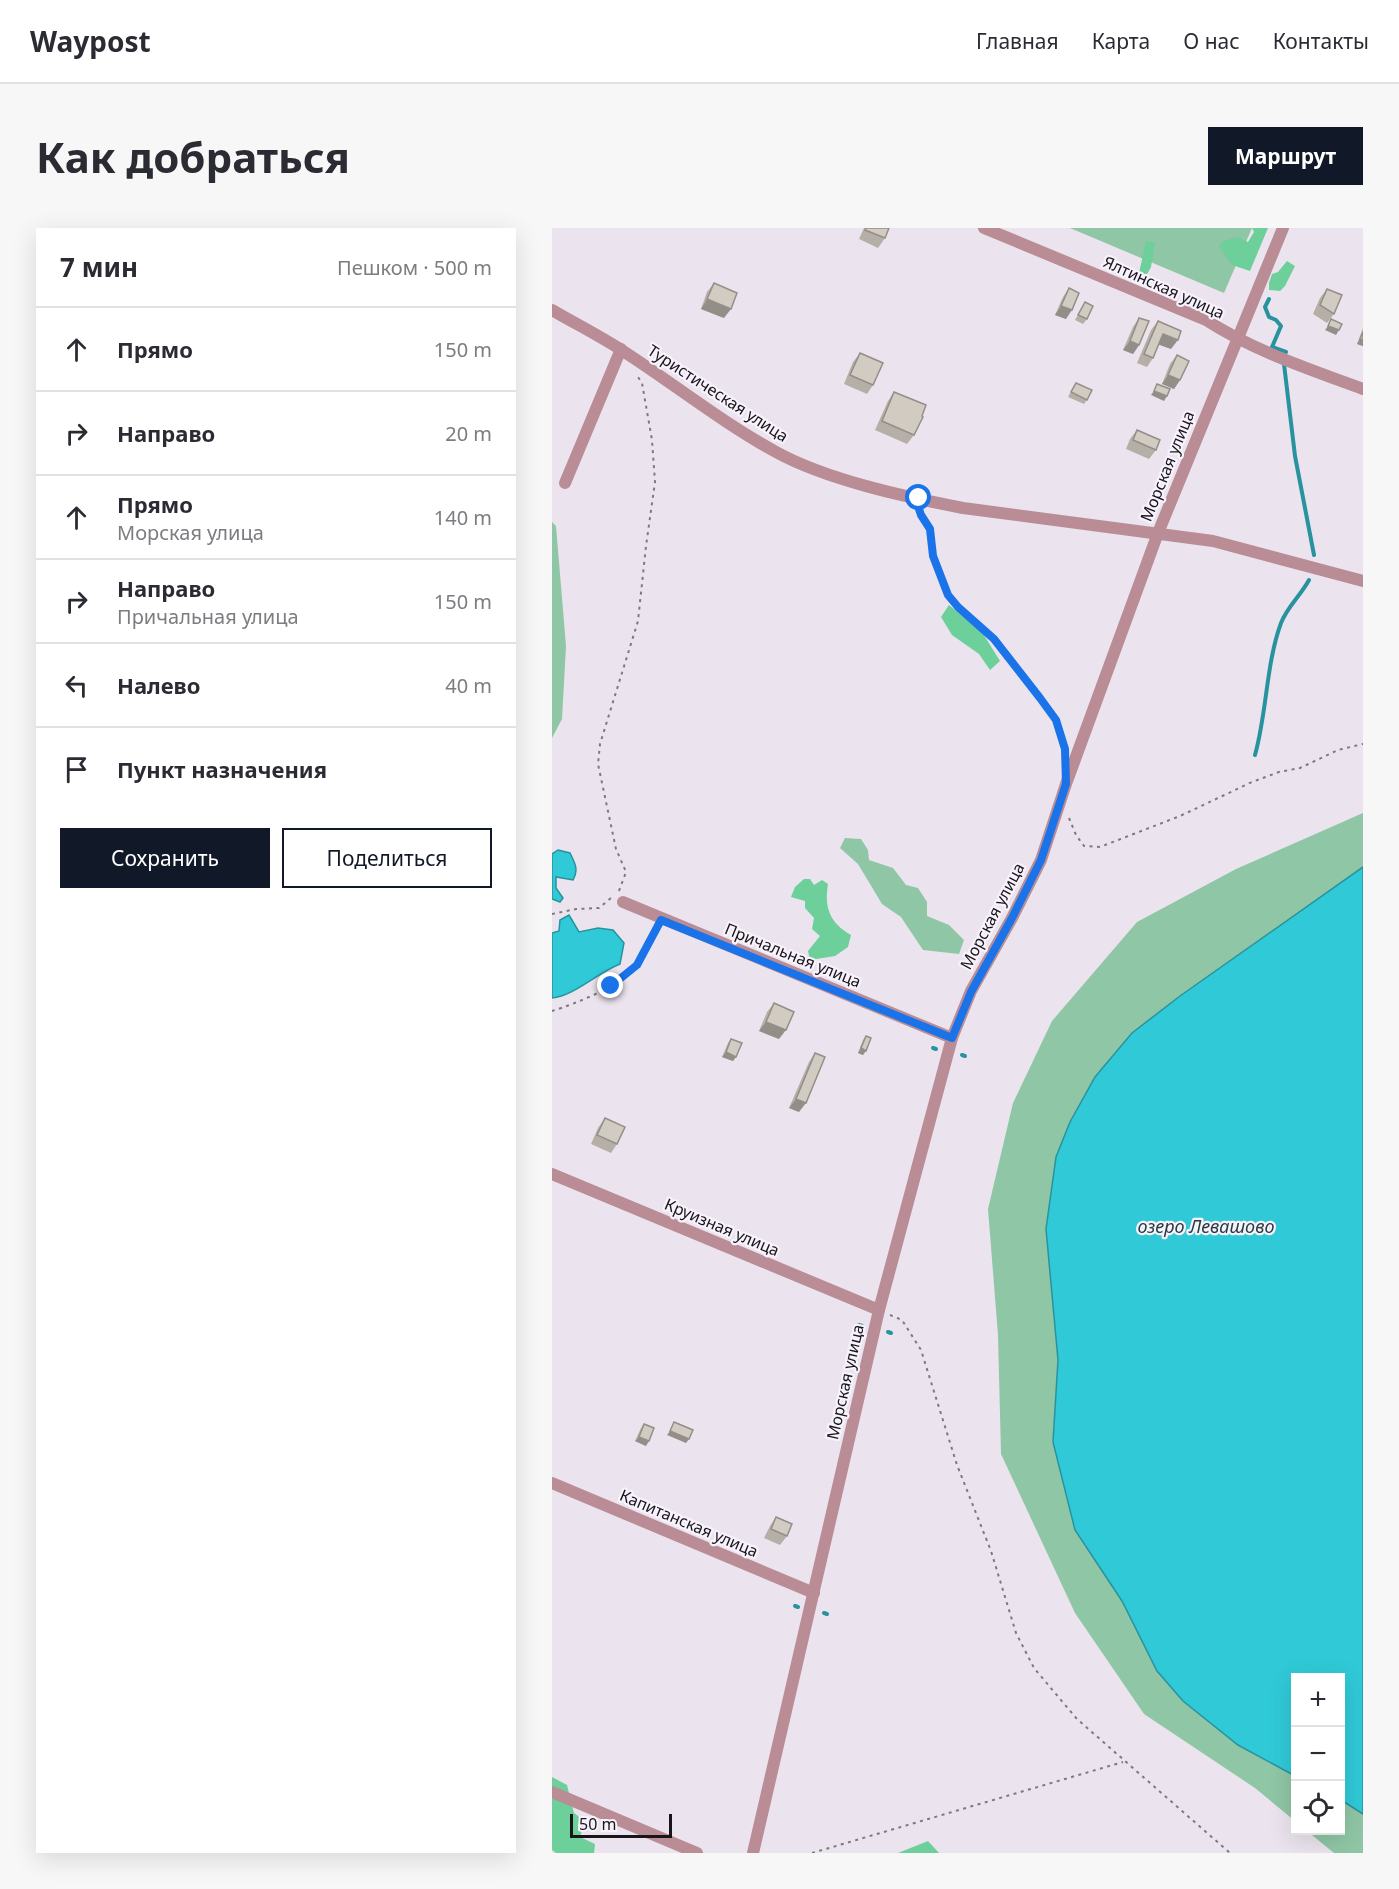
<!DOCTYPE html>
<html lang="ru">
<head>
<meta charset="utf-8">
<style>
	:root { --surface:#fff; --page:#f7f7f7; --text:#2b2b33; --muted:#7c7c81; --line:#e1e1e2; --accent:#111827 }
	body { margin:0; font-family:"Noto Sans",sans-serif; background:var(--page); color:var(--text) }
	.controls { position:absolute; right:18px; bottom:18px; display:grid; overflow:hidden; border-radius:0px; box-shadow:0 6px 24px #0002 }
	.controls button { width:54px; height:54px; display:grid; place-items:center; padding:0; border:0; border-bottom:2px solid var(--line); background:var(--surface); color:var(--text); font:30px sans-serif }
	.scale { position:absolute; left:18px; bottom:15px; width:102px; box-sizing:border-box; padding-left:6px; border:3px solid #171519; border-top:0; font-size:16px; line-height:21px; white-space:nowrap; color:#171519; -webkit-text-stroke:4px #f8f2fc; paint-order:stroke }
	.stop { position:absolute; width:18px; height:18px; margin:-14px; border:4px solid #1a73e8; border-radius:50%; background:#fff }
	.stop.end { background:#1a73e8; border-color:#fff; box-shadow:0 2px 6px #0008 }
	.list { margin:0; padding:0; list-style:none }
	h2 { display:flex; justify-content:space-between; align-items:center; height:78px; margin:0; padding:0 24px; font-size:26px }
	h2 small { font-size:20px; font-weight:400; color:var(--muted) }
	.list li { display:grid; grid-template-columns:39px 1fr auto; gap:18px; align-items:center; box-sizing:border-box; height:84px; padding:0 24px; border-top:2px solid var(--line) }
	.list b { display:block; font-size:22px; white-space:nowrap }
	.list p { margin:0; font-size:20px; white-space:nowrap; color:var(--muted) }
	.list em { font-size:20px; font-style:normal; color:var(--muted) }
	.actions { display:flex; gap:12px; padding:18px 24px }
	.actions a { flex:1; padding:14px 0; border:2px solid var(--accent); border-radius:0px; text-align:center; font-size:21px; color:var(--accent) }
	.actions .main { background:var(--accent); color:#fff }
	.icon { flex:none; width:33px; height:33px; fill:none; stroke:currentColor; stroke-width:2; stroke-linecap:round; stroke-linejoin:round }
	.map { position:relative; flex:none; width:811px; height:1625px; overflow:hidden; border-radius:0px }
	header { display:flex; align-items:center; gap:36px; box-sizing:border-box; height:84px; padding:0 30px; background:var(--surface); border-bottom:2px solid var(--line) }
	header strong { font-size:28px }
	nav { display:flex; gap:33px; margin-inline-start:auto; font-size:21px }
	.intro { display:flex; align-items:center; justify-content:space-between; box-sizing:border-box; height:144px; padding:0 36px }
	h1 { margin:0; font-size:42px }
	.button { padding:15px 27px; border-radius:0px; background:var(--accent); color:#fff; font-size:21px; font-weight:700 }
	main { display:flex; gap:36px; padding:0 36px }
	aside { flex:1; background:var(--surface); border-radius:0px; box-shadow:0 6px 24px #0002 }
	.map>svg:first-child { display:block }
	.green { fill:#8fc6a5 }
	.forest { fill:#6dcf9a }
	.water { fill:#30c9d7; stroke:#28939e; stroke-width:1.5 }
	.lines { fill:none; stroke-linecap:round; stroke-linejoin:round }
	.stream { stroke:#28939e; stroke-width:4 }
	.path { stroke:#7d797f; stroke-width:2; stroke-dasharray:3 4.5; stroke-linecap:butt }
	.street { stroke:#ba8d96; stroke-width:12 }
	.wall { fill:#b5afa7 }
	.shaded-wall { fill:#938e88 }
	.building { fill:#d2cbc2; stroke:#938e88; stroke-width:1.5 }
	.route { stroke:#1a73e8; stroke-width:8 }
	.labels { text-anchor:middle; dominant-baseline:central; stroke-width:4.5; stroke-linejoin:round; paint-order:stroke }
	.street-label { font-size:16px; fill:#171519; stroke:#f8f2fc }
	.water-label { font-size:18px; font-style:italic; fill:#253d3f; stroke:#f8f2fc }
</style>
</head>
<body>
<header>
<strong>Waypost</strong>
<nav><a>Главная</a><a>Карта</a><a>О нас</a><a>Контакты</a></nav>
</header>
<div class="intro"><h1>Как добраться</h1><a class="button">Маршрут</a></div>
<main>
<aside>
<h2>7 мин<small>Пешком · 500 m</small></h2>
<ul class="list">
<li><svg class="icon" aria-label="ahead" viewBox="0 0 24 24"><path d="M12 20V5M6 11l6-6 6 6"/></svg><div><b>Прямо</b></div><em>150 m</em></li>
<li><svg class="icon" aria-label="right" viewBox="0 0 24 24"><path d="M7 20v-9h11M14 6l5 5-5 5"/></svg><div><b>Направо</b></div><em>20 m</em></li>
<li><svg class="icon" aria-label="ahead" viewBox="0 0 24 24"><path d="M12 20V5M6 11l6-6 6 6"/></svg><div><b>Прямо</b><p>Морская улица</p></div><em>140 m</em></li>
<li><svg class="icon" aria-label="right" viewBox="0 0 24 24"><path d="M7 20v-9h11M14 6l5 5-5 5"/></svg><div><b>Направо</b><p>Причальная улица</p></div><em>150 m</em></li>
<li><svg class="icon" aria-label="left" viewBox="0 0 24 24"><path d="M17 20v-9H6M10 6l-5 5 5 5"/></svg><div><b>Налево</b></div><em>40 m</em></li>
<li><svg class="icon" aria-label="arrive" viewBox="0 0 24 24"><path d="M6 21V4h12l-3 4 3 4H6"/></svg><div><b>Пункт назначения</b></div></li>
</ul>
<div class="actions"><a class="main">Сохранить</a><a>Поделиться</a></div>
</aside>
<div class="map">
<svg width="811" height="1625" viewBox="0 0 811 1625">
	<rect width="100%" height="100%" fill="#ebe4ee"/>
	<g class="green">
		<path d="M 518,0 L 700,0 L 672,65 Z"/>
		<path d="M 0,294 L 4,298 L 14,418 L 10,491 L 0,510 Z"/>
		<path d="M 811,585 L 811,639 L 628,768 L 580,805 L 543,849 L 494,1001 L 506,1132 L 501,1214 L 570,1373 L 605,1443 L 686,1517 L 743,1548 L 743,1593 L 703,1560 L 592,1486 L 523,1385 L 449,1226 L 446,1107 L 436,981 L 461,875 L 500,793 L 585,694 L 684,641 Z"/>
		<path d="M 293,610 L 309,611 L 316,622 L 317,632 L 341,640 L 354,657 L 366,660 L 375,674 L 375,688 L 397,697 L 412,712 L 407,726 L 371,722 L 349,689 L 330,676 L 306,636 L 288,620 Z"/>
		<path d="M 789,1572 L 811,1586 L 811,1625 L 782,1625 L 755,1603 L 788,1602 Z"/>
	</g>
	<g class="forest">
		<path d="M 700,0 L 716,0 L 698,43 L 680,37 L 667,18 L 671,13 L 686,9 L 696,14 L 702,4 Z"/>
		<path d="M 594,14 L 603,14 L 599,39 L 593,50 L 587,45 Z"/>
		<path d="M 735,33 L 743,38 L 733,58 L 728,63 L 717,62 L 717,55 L 720,46 L 726,44 Z"/>
		<path d="M 397,377 L 430,404 L 448,433 L 438,442 L 427,426 L 400,407 L 389,389 Z"/>
		<path d="M 252,651 L 258,651 L 262,657 L 270,652 L 276,656 C 272,680 278,695 299,707 L 296,719 L 283,728 L 258,732 L 256,723 L 268,708 L 260,701 L 262,690 L 253,680 L 253,673 L 239,669 L 243,659 Z"/>
		<path d="M 0,1549 L 15,1557 L 22,1585 L 33,1593 L 28,1609 L 43,1616 L 42,1625 L 4,1625 L 0,1622 Z"/>
		<path d="M 376,1613 L 387,1625 L 346,1625 Z"/>
	</g>
	<g class="water">
		<path d="M 6,622 L 18,625 C 23,635 27,642 21,652 L 4,649 L 4,660 L 11,670 L 8,674 L 0,671 L 0,626 Z"/>
		<path d="M 811,639 L 811,1586 L 789,1572 L 788,1450 L 744,1450 L 743,1548 L 686,1517 L 631,1473 L 605,1443 L 570,1373 L 523,1302 L 501,1214 L 506,1132 L 494,1001 L 504,929 L 518,894 L 543,849 L 580,805 L 628,768 Z"/>
		<path d="M 17,687 L 27,704 L 46,700 L 61,702 L 72,715 L 68,736 C 45,745 22,768 0,770 L 0,705 L 7,703 L 8,692 Z"/>
	</g>
	<g class="lines">
		<g class="stream">
			<path d="M 717,71 L 713,79 L 717,89 L 724,92 L 729,98 L 720,119 L 734,124"/>
			<path d="M 732,136 L 743,228 L 762,327"/>
			<path d="M 703,527 C 715,484 714,436 729,395 C 735,379 749,367 757,352"/>
			<path d="M 381,820 L 384,821"/>
			<path d="M 410,827 L 413,828"/>
			<path d="M 307,1097 L 310,1098"/>
			<path d="M 336,1104 L 339,1105"/>
			<path d="M 243,1378 L 246,1379"/>
			<path d="M 272,1385 L 275,1386"/>
		</g>
		<g class="path">
			<path d="M 368,285 L 378,301 L 381,329 L 396,367 L 406,379 L 442,411 L 488,470 L 504,492 L 513,519"/>
			<path d="M 517,590 L 524,607 L 532,618 L 548,619 L 628,588 L 700,554 L 727,544 L 748,540 L 786,522 L 811,516"/>
			<path d="M 67,663 L 74,644 L 64,621 L 46,536 L 48,516 L 86,393 L 94,318 L 103,254 L 100,212 L 90,155 L 86,149"/>
			<path d="M 0,686 L 24,681 L 47,680 L 59,670"/>
			<path d="M 0,783 C 25,775 70,758 86,735 C 93,725 98,713 103,702"/>
			<path d="M 338,1087 L 350,1092 L 369,1122 L 405,1237 L 439,1323 L 464,1405 L 482,1440 L 525,1491 L 678,1625"/>
			<path d="M 260,1625 L 571,1534"/>
		</g>
		<g class="street">
			<path d="M 432,0 L 654,92 C 702,123 757,141 811,161"/>
			<path d="M 0,82 C 24,96 48,108 71,123 C 122,156 171,195 224,224 C 275,252 354,269 411,280 L 661,313 L 811,353"/>
			<path d="M 13,255 L 69,121"/>
			<path d="M 71,674 L 400,810"/>
			<path d="M 0,946 L 327,1082"/>
			<path d="M 0,1255 L 262,1365"/>
			<path d="M 0,1564 L 145,1625"/>
			<path d="M 201,1625 L 327,1082 L 400,810 L 419,763 L 460,690 L 489,632 L 514,556 L 606,305 L 731,0"/>
		</g>
	</g>
	<g class="wall">
		<path d="M 312,0 L 337,0 L 333,10 L 326,20 L 307,11 Z"/>
		<path d="M 162,55 L 172,90 L 149,81 L 155,64 Z"/>
		<path d="M 517,60 L 514,91 L 503,87 L 511,69 Z"/>
		<path d="M 775,61 L 782,86 L 775,95 L 761,86 L 768,70 Z"/>
		<path d="M 533,74 L 535,91 L 531,96 L 523,92 Z"/>
		<path d="M 587,90 L 587,117 L 581,126 L 571,122 L 581,99 Z"/>
		<path d="M 606,93 L 619,121 L 607,116 L 601,130 L 595,139 L 585,135 L 599,102 Z"/>
		<path d="M 811,100 L 811,118 L 805,116 Z"/>
		<path d="M 308,125 L 321,157 L 315,166 L 292,156 L 301,134 Z"/>
		<path d="M 625,127 L 628,152 L 622,161 L 610,156 L 618,136 Z"/>
		<path d="M 524,155 L 535,172 L 532,176 L 516,169 Z"/>
		<path d="M 342,164 L 362,207 L 355,216 L 323,202 L 336,173 Z"/>
		<path d="M 585,202 L 604,222 L 597,231 L 574,221 L 578,211 Z"/>
		<path d="M 222,775 L 227,811 L 207,803 L 215,784 Z"/>
		<path d="M 314,808 L 311,827 L 306,825 L 311,812 Z"/>
		<path d="M 179,811 L 184,829 L 181,833 L 170,829 L 176,815 Z"/>
		<path d="M 263,825 L 247,884 L 237,880 L 257,834 Z"/>
		<path d="M 53,890 L 65,916 L 59,925 L 39,916 L 46,900 Z"/>
		<path d="M 92,1196 L 94,1218 L 83,1213 L 89,1200 Z"/>
		<path d="M 224,1289 L 235,1308 L 228,1317 L 212,1310 L 218,1298 Z"/>
	</g>
	<g class="shaded-wall">
		<path d="M 155,71 L 179,81 L 172,90 L 149,81 Z"/>
		<path d="M 509,78 L 520,82 L 514,91 L 503,87 Z"/>
		<path d="M 776,98 L 787,102 L 784,107 L 773,102 Z"/>
		<path d="M 611,106 L 626,112 L 619,121 L 605,116 Z"/>
		<path d="M 808,111 L 811,112 L 811,118 L 805,116 Z"/>
		<path d="M 578,113 L 587,117 L 581,126 L 571,122 Z"/>
		<path d="M 616,147 L 628,152 L 622,161 L 610,156 Z"/>
		<path d="M 602,163 L 615,168 L 612,173 L 599,167 Z"/>
		<path d="M 214,794 L 234,802 L 227,811 L 207,803 Z"/>
		<path d="M 309,820 L 314,823 L 311,827 L 306,825 Z"/>
		<path d="M 174,824 L 184,829 L 181,833 L 170,829 Z"/>
		<path d="M 244,871 L 254,875 L 247,884 L 237,880 Z"/>
		<path d="M 118,1203 L 137,1211 L 134,1215 L 115,1207 Z"/>
		<path d="M 87,1209 L 97,1213 L 94,1218 L 83,1213 Z"/>
	</g>
	<g class="building">
		<path d="M 314,0 L 337,0 L 333,10 L 313,2 Z"/>
		<path d="M 162,55 L 185,65 L 179,81 L 155,71 Z"/>
		<path d="M 517,60 L 527,65 L 520,82 L 509,78 Z"/>
		<path d="M 775,61 L 790,67 L 782,86 L 768,77 Z"/>
		<path d="M 533,74 L 541,78 L 535,91 L 526,87 Z"/>
		<path d="M 587,90 L 597,93 L 587,117 L 578,113 Z"/>
		<path d="M 779,91 L 790,96 L 787,102 L 776,98 Z"/>
		<path d="M 606,93 L 629,103 L 626,112 L 611,106 L 601,130 L 592,126 Z"/>
		<path d="M 811,104 L 811,112 L 808,111 Z"/>
		<path d="M 308,125 L 331,135 L 321,157 L 298,147 Z"/>
		<path d="M 625,127 L 637,133 L 628,152 L 616,147 Z"/>
		<path d="M 524,155 L 540,162 L 535,172 L 519,164 Z"/>
		<path d="M 605,156 L 618,161 L 615,168 L 602,163 Z"/>
		<path d="M 342,164 L 374,177 L 370,188 L 371,189 L 362,207 L 330,193 Z"/>
		<path d="M 585,202 L 608,212 L 604,222 L 581,212 Z"/>
		<path d="M 222,775 L 242,784 L 234,802 L 214,794 Z"/>
		<path d="M 314,808 L 319,810 L 314,823 L 309,820 Z"/>
		<path d="M 179,811 L 190,815 L 184,829 L 174,824 Z"/>
		<path d="M 263,825 L 273,829 L 254,875 L 244,871 Z"/>
		<path d="M 53,890 L 73,899 L 65,916 L 45,907 Z"/>
		<path d="M 122,1194 L 141,1202 L 137,1211 L 118,1203 Z"/>
		<path d="M 92,1196 L 102,1200 L 97,1213 L 87,1209 Z"/>
		<path d="M 224,1289 L 240,1296 L 235,1308 L 219,1301 Z"/>
	</g>
	<g class="lines">
		<path class="route" d="M 59,758 L 85,737 L 109,692 L 400,810 L 419,764 L 460,690 L 489,632 L 514,556 L 513,521 L 504,492 L 488,470 L 442,411 L 406,379 L 396,367 L 381,328 L 378,301 L 369,287 L 366,278 L 367,270"/>
	</g>
	<g class="labels">
		<g class="street-label">
			<text transform="translate(612 59) rotate(24)">Ялтинская улица</text>
			<text transform="translate(166 165) rotate(33)">Туристическая улица</text>
			<text transform="translate(615 238) rotate(-68)">Морская улица</text>
			<text transform="translate(440 688) rotate(-62)">Морская улица</text>
			<text transform="translate(241 727) rotate(22)">Причальная улица</text>
			<text transform="translate(170 999) rotate(23)">Круизная улица</text>
			<text transform="translate(293 1154) rotate(-77)">Морская улица</text>
			<text transform="translate(137 1295) rotate(23)">Капитанская улица</text>
		</g>
		<g class="water-label">
			<text x="654" y="998">озеро Левашово</text>
		</g>
	</g>
</svg>
<div class="controls">
<button>+</button>
<button>−</button>
<button><svg class="icon" aria-label="locate" viewBox="0 0 24 24"><circle cx="12" cy="12" r="6"/><path d="M12 2v4M12 18v4M2 12h4M18 12h4"/></svg></button>
</div>
<div class="scale">50 m</div>
<div class="stop" style="left:367px;top:270px"></div>
<div class="stop end" style="left:59px;top:758px"></div>
</div>
</main>
</body>
</html>
